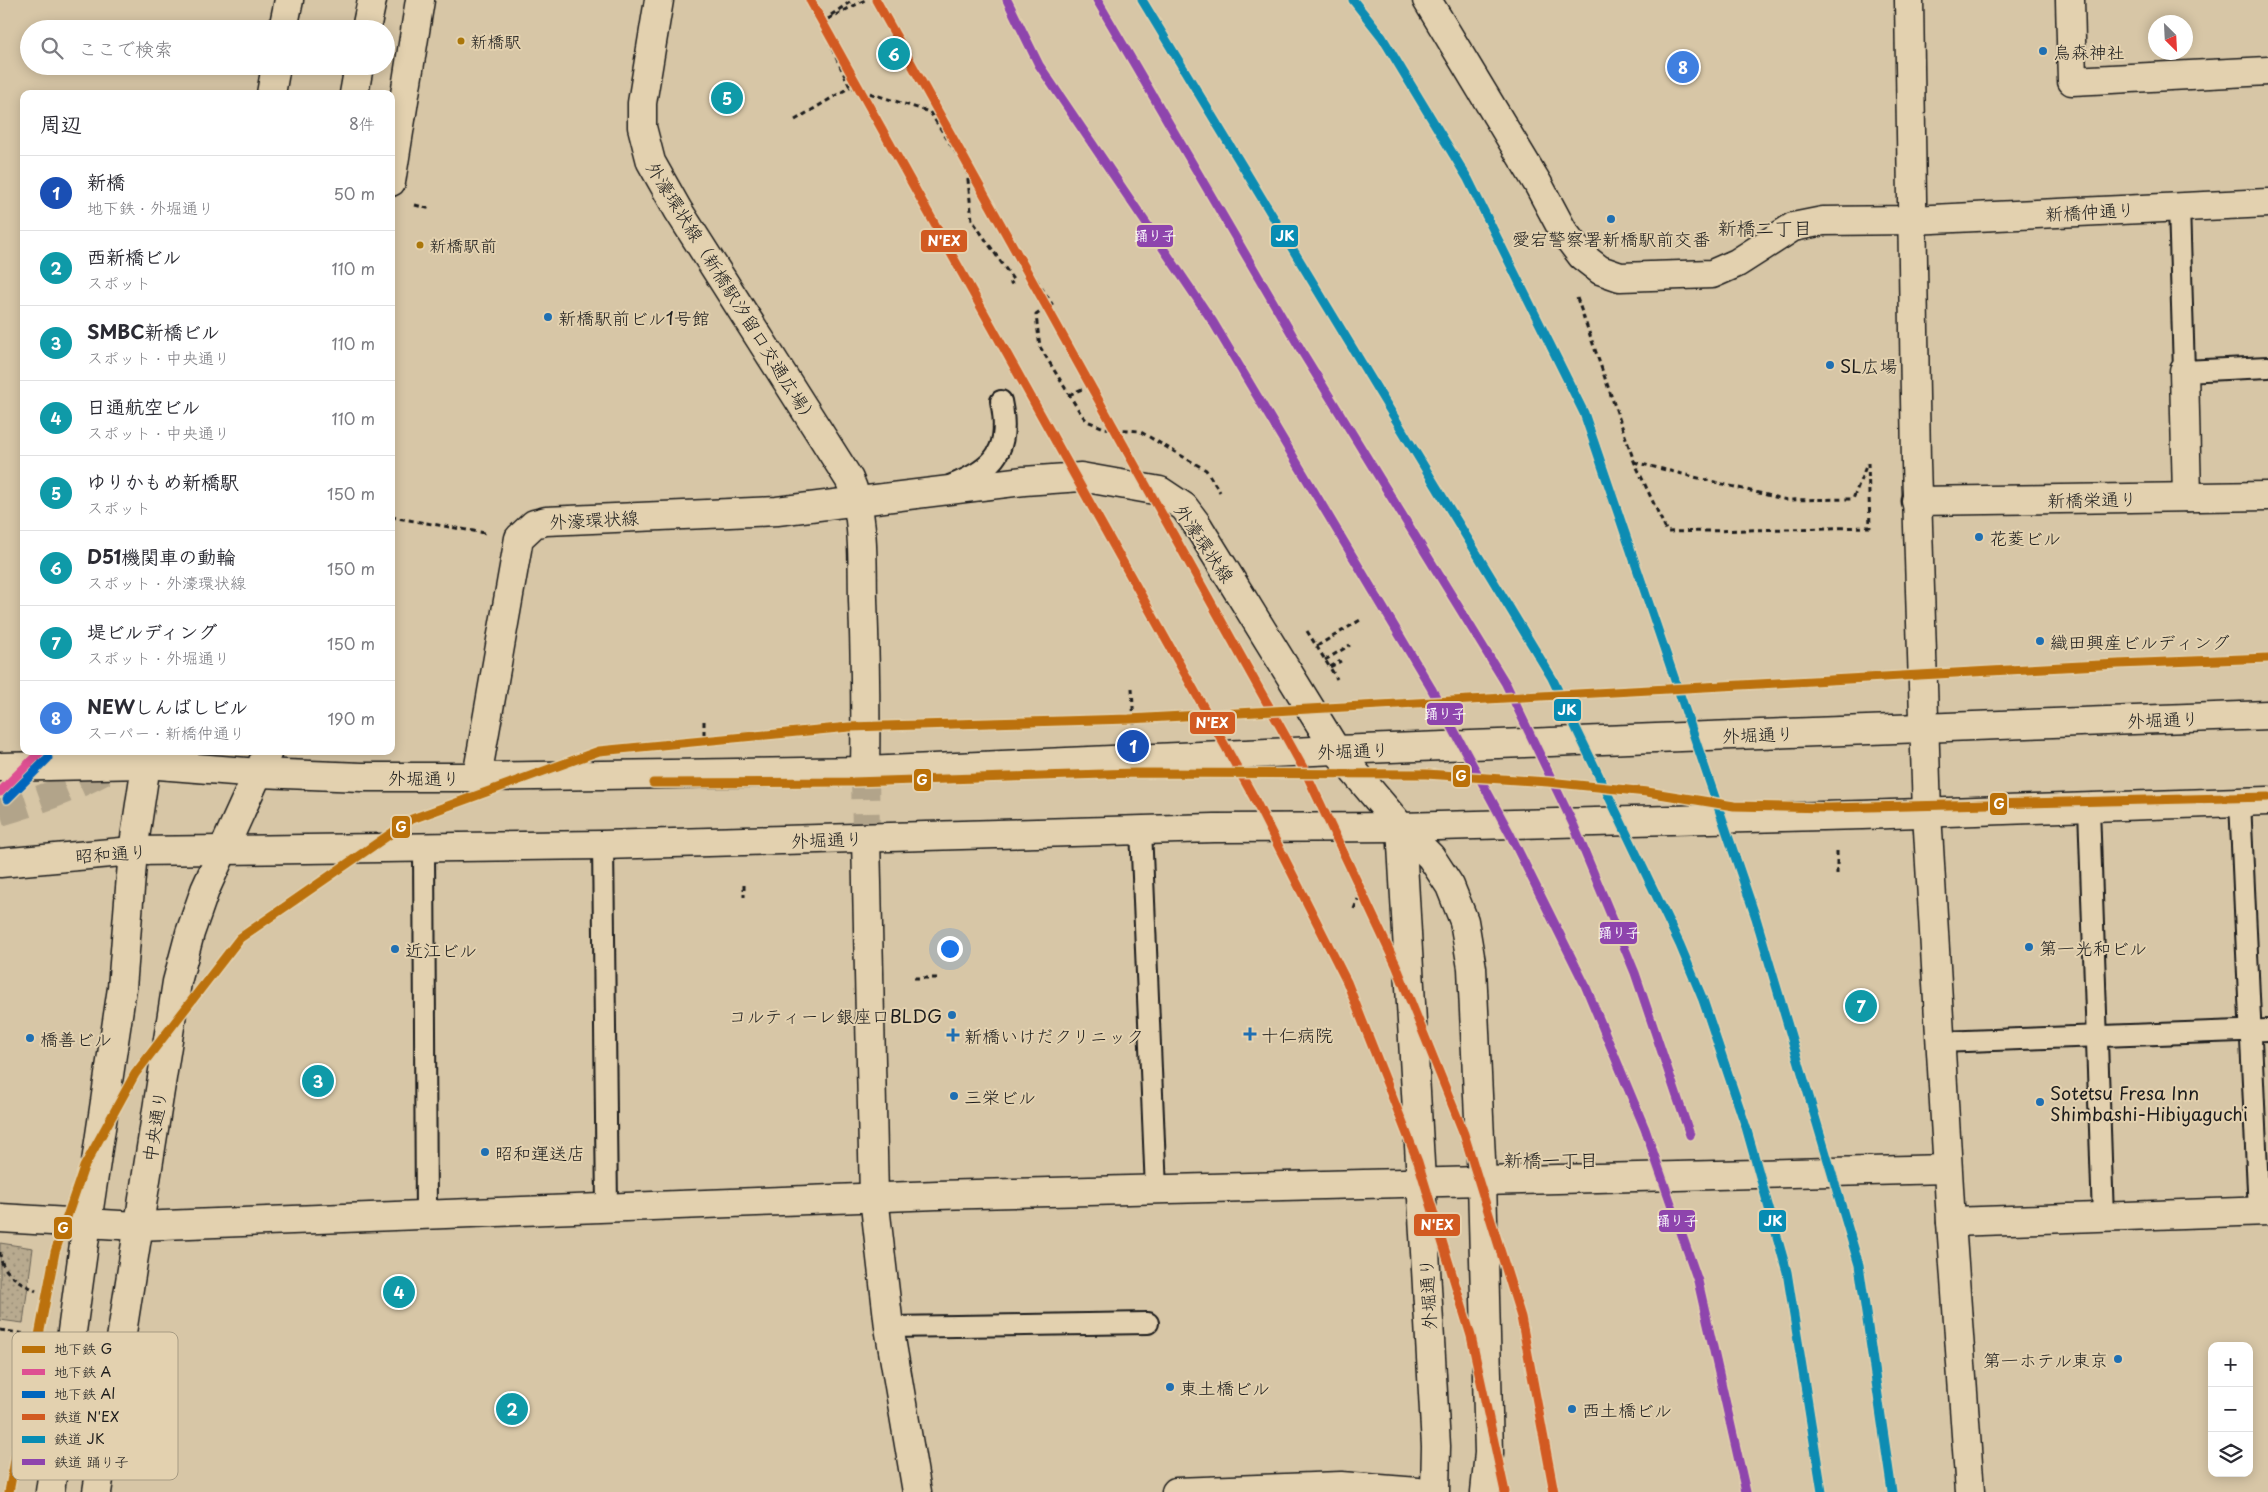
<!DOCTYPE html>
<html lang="ja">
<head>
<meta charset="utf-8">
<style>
	:root { --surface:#fff; --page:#f7f7f7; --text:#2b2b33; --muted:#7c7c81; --line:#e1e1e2; --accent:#1a73e8 }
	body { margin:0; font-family:"Playpen Sans","Klee One",sans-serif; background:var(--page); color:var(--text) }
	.controls { position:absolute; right:15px; bottom:15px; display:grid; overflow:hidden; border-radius:10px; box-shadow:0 2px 12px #0003 }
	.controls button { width:45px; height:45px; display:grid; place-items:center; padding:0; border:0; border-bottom:1px solid var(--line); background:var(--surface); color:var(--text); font:25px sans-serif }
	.compass { position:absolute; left:2148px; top:15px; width:45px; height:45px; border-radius:50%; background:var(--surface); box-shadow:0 2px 12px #0003; rotate:156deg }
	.you { position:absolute; left:949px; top:948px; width:18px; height:18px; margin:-12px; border:4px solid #fff; border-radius:50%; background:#1a73e8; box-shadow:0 0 0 8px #1a73e833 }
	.badge { display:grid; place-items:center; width:32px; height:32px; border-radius:50%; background:var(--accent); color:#fff; font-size:16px; font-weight:700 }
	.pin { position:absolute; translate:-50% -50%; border:2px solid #fff; box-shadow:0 1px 5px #0006 }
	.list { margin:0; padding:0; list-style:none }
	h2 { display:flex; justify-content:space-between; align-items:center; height:65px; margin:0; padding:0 20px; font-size:21px }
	h2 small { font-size:16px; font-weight:400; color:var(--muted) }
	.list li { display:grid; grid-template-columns:32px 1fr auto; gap:15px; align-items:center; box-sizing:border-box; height:75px; padding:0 20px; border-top:1px solid var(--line) }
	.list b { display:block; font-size:19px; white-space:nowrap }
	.list p { margin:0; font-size:16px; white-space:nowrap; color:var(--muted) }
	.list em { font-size:16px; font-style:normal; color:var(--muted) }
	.icon { flex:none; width:28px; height:28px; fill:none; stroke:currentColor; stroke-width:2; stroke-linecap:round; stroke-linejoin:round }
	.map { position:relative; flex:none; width:2268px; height:1492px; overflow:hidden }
	.search { position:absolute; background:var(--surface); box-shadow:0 2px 12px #0003; left:20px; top:20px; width:375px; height:55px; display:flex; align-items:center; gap:12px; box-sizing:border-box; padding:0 18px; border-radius:28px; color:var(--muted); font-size:19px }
	.panel { position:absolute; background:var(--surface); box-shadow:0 2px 12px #0003; left:20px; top:90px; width:375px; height:665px; border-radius:10px }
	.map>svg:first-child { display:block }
	.park { fill:url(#park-dots); stroke:#6a6356 }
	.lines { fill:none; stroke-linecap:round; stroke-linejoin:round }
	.secondary-tunnel { stroke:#b2a48a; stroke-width:28; stroke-dasharray:28 14; stroke-linecap:butt }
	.primary-tunnel { stroke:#b2a48a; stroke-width:28; stroke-dasharray:28 14; stroke-linecap:butt }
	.service-casing { stroke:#1c1c1c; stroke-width:24 }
	.pedestrian-casing { stroke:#1c1c1c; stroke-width:31 }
	.minor-casing { stroke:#1c1c1c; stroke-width:31 }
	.tertiary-casing { stroke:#1c1c1c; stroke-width:31 }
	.secondary-casing { stroke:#1c1c1c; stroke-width:31 }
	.primary-casing { stroke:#1c1c1c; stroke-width:31 }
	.trunk-casing { stroke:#1c1c1c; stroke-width:31 }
	.path { stroke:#1c1c1c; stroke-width:3; stroke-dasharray:5 4; stroke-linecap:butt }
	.service { stroke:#e3d1af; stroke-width:20 }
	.pedestrian { stroke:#e3d1af; stroke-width:28 }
	.minor { stroke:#e3d1af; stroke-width:28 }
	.tertiary { stroke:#e3d1af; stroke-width:28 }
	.secondary { stroke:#e3d1af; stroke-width:28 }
	.primary { stroke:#e3d1af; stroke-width:28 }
	.trunk { stroke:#e3d1af; stroke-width:28 }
	.rail-1-casing { stroke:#e3d1af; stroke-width:12 }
	.rail-2-casing { stroke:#e3d1af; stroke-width:12 }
	.rail-3-casing { stroke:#e3d1af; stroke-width:12 }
	.rail-1 { stroke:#d25a21; stroke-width:9 }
	.rail-2 { stroke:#078cb3; stroke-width:9 }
	.rail-3 { stroke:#8e44ad; stroke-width:9 }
	.metro-1-casing { stroke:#e3d1af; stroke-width:12 }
	.metro-2-casing { stroke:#e3d1af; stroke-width:12 }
	.metro-3-casing { stroke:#e3d1af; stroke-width:12 }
	.metro-1 { stroke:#bb7108; stroke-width:9 }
	.metro-2 { stroke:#de4f92; stroke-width:9 }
	.metro-3 { stroke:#0065bd; stroke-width:9 }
	.bus-dot { fill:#aa760a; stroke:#e3d1af; stroke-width:2 }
	.poi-dot { fill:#1f6fb2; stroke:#e3d1af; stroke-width:2 }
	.labels { text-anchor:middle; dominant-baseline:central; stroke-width:4; stroke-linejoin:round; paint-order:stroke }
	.bus-label { font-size:17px; fill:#1c1c1c; stroke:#e3d1af; text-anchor:start }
	.poi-label { font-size:18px; fill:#1c1c1c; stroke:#e3d1af; text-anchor:start }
	.street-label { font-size:18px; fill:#1c1c1c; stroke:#e3d1af }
	.neighbourhood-label { font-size:19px; fill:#1c1c1c; stroke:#e3d1af }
	.key { fill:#e3d1af; stroke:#a79b83; stroke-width:1 }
	.key-label { font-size:14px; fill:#1c1c1c }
	.line-badge { stroke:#e3d1af; stroke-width:2 }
	.badge-label { font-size:14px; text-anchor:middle; font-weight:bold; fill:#fff }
</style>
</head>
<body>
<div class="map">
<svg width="2268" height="1492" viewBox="0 0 2268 1492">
	<defs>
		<pattern id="park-dots" width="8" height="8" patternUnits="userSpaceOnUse" patternTransform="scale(1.25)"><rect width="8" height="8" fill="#b8aa8f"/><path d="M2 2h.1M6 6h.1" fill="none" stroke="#958a74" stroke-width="1.8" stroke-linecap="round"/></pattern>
	</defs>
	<rect width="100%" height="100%" fill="#d7c6a6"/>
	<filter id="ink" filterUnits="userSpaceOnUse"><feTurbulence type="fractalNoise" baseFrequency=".02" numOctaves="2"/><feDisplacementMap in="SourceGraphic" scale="10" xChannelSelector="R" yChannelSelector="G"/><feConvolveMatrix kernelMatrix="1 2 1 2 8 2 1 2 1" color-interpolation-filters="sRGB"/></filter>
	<g filter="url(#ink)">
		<path class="park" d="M 0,1243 L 33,1248 L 23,1323 L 0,1320 Z"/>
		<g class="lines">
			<path class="secondary-tunnel" d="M 865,771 L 866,838"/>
			<path class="primary-tunnel" d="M 0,812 C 44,799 84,784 124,760"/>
			<g class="service-casing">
				<g id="service">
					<path d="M 2179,206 L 2184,371 L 2268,367"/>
					<path d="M 952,485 C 996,468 1011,449 1001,401"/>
					<path d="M 2240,802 L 2259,1212"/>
					<path d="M 2089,808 L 2103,1217"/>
					<path d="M 1141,829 L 1156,1190"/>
					<path d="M 603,845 L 607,1208"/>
					<path d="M 424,848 L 426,1215"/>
					<path d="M 1940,1042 L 2268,1030"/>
					<path d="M 889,1327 L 1148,1323"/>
				</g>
			</g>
			<g class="pedestrian-casing">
				<g id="pedestrian">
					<path d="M 2070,0 L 2072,81 L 2268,71"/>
					<path d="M 2184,371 L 2187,497"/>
				</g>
			</g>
			<g class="minor-casing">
				<g id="minor">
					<path d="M 1427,0 L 1538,184 L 1563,231 L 1582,256 L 1600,270 L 1620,277 L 1712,274 L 1737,263 L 1793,227 L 1823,221 L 1912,220 L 2268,203"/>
					<path d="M 1916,501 L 2268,496"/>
					<path d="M 1927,813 L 1951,1222 L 1970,1492"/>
					<path d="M 0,1218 L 137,1226 L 937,1195 L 1947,1169"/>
					<path d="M 1951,1222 L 2268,1211"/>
				</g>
			</g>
			<g class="tertiary-casing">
				<g id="tertiary">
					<path d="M 1909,0 L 1916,463 L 1927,813"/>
					<path d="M 866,838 L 874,1197 L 889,1327 L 917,1492"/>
					<path d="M 1176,1492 L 1341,1486 L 1418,1492"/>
				</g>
			</g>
			<g class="secondary-casing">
				<g id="secondary">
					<path d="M 659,0 L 642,103 L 642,127 L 651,162 L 678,210 L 849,479 C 865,512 862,562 863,599 C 865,656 866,713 865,771"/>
					<path d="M 259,773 L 362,777 L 477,777 L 865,771 L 1336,750 L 2268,715"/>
					<path d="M 477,777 L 519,538 L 534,524 L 546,521 L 777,511 L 1024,481 L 1081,477 L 1160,491 L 1184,507 L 1196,523 L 1336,750 L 1401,827 L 1431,857 L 1450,886 L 1464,921 L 1472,968 L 1482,1181 L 1489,1453 L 1485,1492"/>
					<path d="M 1401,827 L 1436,1446 L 1435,1492"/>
					<path d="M 222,850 L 603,845 L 1214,828 L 1401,827 L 1862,815 L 2268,801"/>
				</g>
			</g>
			<g class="primary-casing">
				<g id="primary">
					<path d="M 366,29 L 372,0"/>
					<path d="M 354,94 L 359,66"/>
					<path d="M 0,767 L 146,764 L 259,773"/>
					<path d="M 0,863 L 133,851 L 222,850"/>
				</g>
			</g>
			<g class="trunk-casing">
				<g id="trunk">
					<path d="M 283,29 L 289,0"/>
					<path d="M 271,94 L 276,66"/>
					<path d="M 391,182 L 420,0"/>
					<path d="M 50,1492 L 87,1222 L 122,988 L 133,851 L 148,751"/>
					<path d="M 97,1492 L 177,982 L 190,933 L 205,890 L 268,751"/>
				</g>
			</g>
			<g class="path">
				<path d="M 809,0 L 850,87 L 930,112 L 1052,304 L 1036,315 L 1040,347 L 1081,414 L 1087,421 L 1104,428 L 1139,431 L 1206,470 L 1220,492"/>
				<path d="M 831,15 L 853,0"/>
				<path d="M 820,23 L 865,0"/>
				<path d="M 795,120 L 850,87"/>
				<path d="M 967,170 L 972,220 L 1014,281 L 1010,284"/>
				<path d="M 415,205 L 431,209"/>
				<path d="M 1577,298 L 1634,461 L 1667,532 L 1870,527 L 1868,462"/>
				<path d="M 1069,395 L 1082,389"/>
				<path d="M 1634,462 L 1787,500 L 1853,499 L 1867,464"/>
				<path d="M 391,517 L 485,533"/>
				<path d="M 1307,631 L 1337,679"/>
				<path d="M 1317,646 L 1362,619"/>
				<path d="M 1325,660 L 1350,645"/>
				<path d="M 1330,667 L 1341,661"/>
				<path d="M 1132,688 L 1134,725"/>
				<path d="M 704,721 L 704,738"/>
				<path d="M 1837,851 L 1837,874"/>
				<path d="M 744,885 L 744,897"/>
				<path d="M 1354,909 L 1358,899"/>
				<path d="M 914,978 L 940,978"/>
				<path d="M 0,1252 C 0,1273 20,1282 36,1291"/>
				<path d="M 0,1330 L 26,1334"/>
			</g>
			<use href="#service" class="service"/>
			<use href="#pedestrian" class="pedestrian"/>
			<use href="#minor" class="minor"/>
			<use href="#tertiary" class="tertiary"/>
			<use href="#secondary" class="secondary"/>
			<use href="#primary" class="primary"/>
			<use href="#trunk" class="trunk"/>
			<g class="rail-1-casing">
				<g id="rail-1">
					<path d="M 810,0 L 1253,796 L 1347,982 L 1418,1162 L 1471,1336 L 1505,1492"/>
					<path d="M 876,0 L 1306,773 L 1396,965 L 1464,1134 L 1521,1317 L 1554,1492"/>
				</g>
			</g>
			<g class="rail-2-casing">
				<g id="rail-2">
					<path d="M 1142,0 L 1552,678 L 1680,945 L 1703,1000 L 1746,1127 L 1787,1272 L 1822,1492"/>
					<path d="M 1353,0 L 1382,37 L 1468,179 L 1584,413 L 1756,918 L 1859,1265 L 1892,1492"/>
				</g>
			</g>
			<g class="rail-3-casing">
				<g id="rail-3">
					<path d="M 1007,0 L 1039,65 L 1213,322 L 1431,688 L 1510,834 L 1585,985 L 1645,1129 L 1698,1281 L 1746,1492"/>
					<path d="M 1097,0 L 1304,355 L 1506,684 L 1574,826 L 1635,973 L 1690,1135"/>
				</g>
			</g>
			<use href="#rail-1" class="rail-1"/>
			<use href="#rail-2" class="rail-2"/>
			<use href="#rail-3" class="rail-3"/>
			<g class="metro-1-casing">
				<g id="metro-1">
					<path d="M 653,783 L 853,782 L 1135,773 L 1426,774 L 1548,782 L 1647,792 L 1734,806 L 1827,808 L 2268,797"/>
					<path d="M 9,1492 L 55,1252 L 84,1167 L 135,1074 L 240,938 L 412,819 L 599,751 L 849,727 L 1129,719 L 2118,664 L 2268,658"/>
				</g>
			</g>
			<g class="metro-2-casing">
				<path id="metro-2" d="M 0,792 L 41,751"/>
			</g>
			<g class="metro-3-casing">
				<path id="metro-3" d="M 7,799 L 48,758"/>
			</g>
			<use href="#metro-1" class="metro-1"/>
			<use href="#metro-2" class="metro-2"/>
			<use href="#metro-3" class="metro-3"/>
		</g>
	</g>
	<g class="bus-dot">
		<circle cx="461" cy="41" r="4.5"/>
		<circle cx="420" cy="245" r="4.5"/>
	</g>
	<g class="poi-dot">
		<circle cx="2043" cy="51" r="5"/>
		<circle cx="1611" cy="219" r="5"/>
		<circle cx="548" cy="317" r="5"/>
		<circle cx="1830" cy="365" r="5"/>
		<circle cx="1979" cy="537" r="5"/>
		<circle cx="2040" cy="641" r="5"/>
		<circle cx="2029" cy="947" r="5"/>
		<circle cx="395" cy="949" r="5"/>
		<circle cx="952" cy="1015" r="5"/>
		<path d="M1247.5 1026.5h5v5h5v5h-5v5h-5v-5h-5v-5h5z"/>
		<path d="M950.5 1027.5h5v5h5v5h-5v5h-5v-5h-5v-5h5z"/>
		<circle cx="30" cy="1038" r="5"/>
		<circle cx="954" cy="1096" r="5"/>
		<circle cx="2040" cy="1102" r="5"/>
		<circle cx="485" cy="1152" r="5"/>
		<circle cx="2118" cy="1359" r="5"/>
		<circle cx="1170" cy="1387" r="5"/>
		<circle cx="1572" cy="1409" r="5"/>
	</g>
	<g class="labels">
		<g class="bus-label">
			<text x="470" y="41">新橋駅</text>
			<text x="429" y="245">新橋駅前</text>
		</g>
		<g class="poi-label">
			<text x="2053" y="51">烏森神社</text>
			<text x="1611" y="238" text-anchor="middle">愛宕警察署新橋駅前交番</text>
			<text x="558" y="317">新橋駅前ビル1号館</text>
			<text x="1840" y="365">SL広場</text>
			<text x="1989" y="537">花菱ビル</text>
			<text x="2050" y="641">織田興産ビルディング</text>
			<text x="2039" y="947">第一光和ビル</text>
			<text x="405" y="949">近江ビル</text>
			<text x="942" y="1015" text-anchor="end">コルティーレ銀座口BLDG</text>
			<text x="1261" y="1034">十仁病院</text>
			<text x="964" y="1035">新橋いけだクリニック</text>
			<text x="40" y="1038">橋善ビル</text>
			<text x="2050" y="1092">Sotetsu Fresa Inn<tspan x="2050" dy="21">Shimbashi-Hibiyaguchi</tspan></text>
			<text x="964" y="1096">三栄ビル</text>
			<text x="495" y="1152">昭和運送店</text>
			<text x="2108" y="1359" text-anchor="end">第一ホテル東京</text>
			<text x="1180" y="1387">東土橋ビル</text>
			<text x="1582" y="1409">西土橋ビル</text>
		</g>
		<g class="street-label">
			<text transform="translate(2090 211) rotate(-3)">新橋仲通り</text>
			<text transform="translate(733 293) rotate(58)">外濠環状線（新橋駅汐留口交通広場）</text>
			<text transform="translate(2092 499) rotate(-1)">新橋栄通り</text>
			<text transform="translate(594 519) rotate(-3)">外濠環状線</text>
			<text transform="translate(1205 543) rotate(56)">外濠環状線</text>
			<text transform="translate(2163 719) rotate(-2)">外堀通り</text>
			<text transform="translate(1758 734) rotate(-2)">外堀通り</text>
			<text transform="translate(1353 750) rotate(-2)">外堀通り</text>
			<text x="424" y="777">外堀通り</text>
			<text transform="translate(827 839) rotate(-2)">外堀通り</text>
			<text transform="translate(111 853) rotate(-4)">昭和通り</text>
			<text transform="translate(154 1126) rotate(-81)">中央通り</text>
			<text transform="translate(1427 1294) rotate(-93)">外堀通り</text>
		</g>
		<g class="neighbourhood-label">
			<text x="1765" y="227">新橋二丁目</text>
			<text x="1551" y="1159">新橋一丁目</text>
		</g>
	</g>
	<rect x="12" y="1332" width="166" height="148" rx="8" class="key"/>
	<rect x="22" y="1346" width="23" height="7" fill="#bb7108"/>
	<rect x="22" y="1369" width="23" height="6" fill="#de4f92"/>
	<rect x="22" y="1391" width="23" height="7" fill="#0065bd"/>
	<rect x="22" y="1414" width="23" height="6" fill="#d25a21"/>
	<rect x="22" y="1436" width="23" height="7" fill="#078cb3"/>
	<rect x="22" y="1459" width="23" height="6" fill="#8e44ad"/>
	<g class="key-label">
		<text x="54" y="1354">地下鉄 G</text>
		<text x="54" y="1377">地下鉄 A</text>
		<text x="54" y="1399">地下鉄 Al</text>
		<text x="54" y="1422">鉄道 N'EX</text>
		<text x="54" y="1444">鉄道 JK</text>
		<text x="54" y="1467">鉄道 踊り子</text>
	</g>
	<g class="line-badge">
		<rect x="1270" y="224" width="29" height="24" rx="5" fill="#078cb3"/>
		<rect x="1136" y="224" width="38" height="24" rx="5" fill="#8e44ad"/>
		<rect x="920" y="229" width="48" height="24" rx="5" fill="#d25a21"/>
		<rect x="1553" y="698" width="29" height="24" rx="5" fill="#078cb3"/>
		<rect x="1426" y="702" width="38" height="24" rx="5" fill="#8e44ad"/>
		<rect x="1189" y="711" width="47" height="24" rx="5" fill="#d25a21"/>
		<rect x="1452" y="764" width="19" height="24" rx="5" fill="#bb7108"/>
		<rect x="913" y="768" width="19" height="24" rx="5" fill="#bb7108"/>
		<rect x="1989" y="792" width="19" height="24" rx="5" fill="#bb7108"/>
		<rect x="391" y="815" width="20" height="24" rx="5" fill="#bb7108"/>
		<rect x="1599" y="921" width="39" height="24" rx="5" fill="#8e44ad"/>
		<rect x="1758" y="1209" width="29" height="24" rx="5" fill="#078cb3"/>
		<rect x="1658" y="1209" width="38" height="24" rx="5" fill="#8e44ad"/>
		<rect x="1413" y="1213" width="48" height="24" rx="5" fill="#d25a21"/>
		<rect x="53" y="1216" width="20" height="24" rx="5" fill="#bb7108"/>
	</g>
	<g class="badge-label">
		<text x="1285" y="241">JK</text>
		<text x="1155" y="241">踊り子</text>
		<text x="944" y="246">N'EX</text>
		<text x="1567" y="715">JK</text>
		<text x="1445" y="719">踊り子</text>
		<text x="1212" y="728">N'EX</text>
		<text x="1461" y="781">G</text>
		<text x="922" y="785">G</text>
		<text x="1999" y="809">G</text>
		<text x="401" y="832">G</text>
		<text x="1619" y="938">踊り子</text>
		<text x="1773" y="1226">JK</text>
		<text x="1677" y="1226">踊り子</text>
		<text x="1437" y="1230">N'EX</text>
		<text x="63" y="1233">G</text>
	</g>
</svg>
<div class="controls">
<button>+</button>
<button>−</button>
<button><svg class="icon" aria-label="layers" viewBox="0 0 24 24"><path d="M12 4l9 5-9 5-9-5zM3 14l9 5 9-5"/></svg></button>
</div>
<svg class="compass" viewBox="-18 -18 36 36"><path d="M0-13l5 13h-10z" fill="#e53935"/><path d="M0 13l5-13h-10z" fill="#7c7c81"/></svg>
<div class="you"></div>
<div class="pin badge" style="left:1133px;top:746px;background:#1a4fb4">1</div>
<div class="pin badge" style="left:512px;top:1409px;background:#0f9aa8">2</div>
<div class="pin badge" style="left:318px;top:1081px;background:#0f9aa8">3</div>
<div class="pin badge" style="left:399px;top:1292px;background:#0f9aa8">4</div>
<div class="pin badge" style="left:727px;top:98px;background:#0f9aa8">5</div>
<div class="pin badge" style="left:894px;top:54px;background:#0f9aa8">6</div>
<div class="pin badge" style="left:1861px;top:1006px;background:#0f9aa8">7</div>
<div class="pin badge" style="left:1683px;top:67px;background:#3f7fe0">8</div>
<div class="search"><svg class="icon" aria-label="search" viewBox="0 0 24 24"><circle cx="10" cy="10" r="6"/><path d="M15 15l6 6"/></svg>ここで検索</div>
<section class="panel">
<h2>周辺<small>8件</small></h2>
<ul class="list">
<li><span class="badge" style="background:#1a4fb4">1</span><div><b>新橋</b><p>地下鉄 · 外堀通り</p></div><em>50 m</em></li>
<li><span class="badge" style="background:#0f9aa8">2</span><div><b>西新橋ビル</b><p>スポット</p></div><em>110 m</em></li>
<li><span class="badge" style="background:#0f9aa8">3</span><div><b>SMBC新橋ビル</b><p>スポット · 中央通り</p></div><em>110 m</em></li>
<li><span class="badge" style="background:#0f9aa8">4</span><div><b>日通航空ビル</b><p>スポット · 中央通り</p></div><em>110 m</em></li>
<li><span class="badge" style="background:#0f9aa8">5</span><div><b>ゆりかもめ新橋駅</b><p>スポット</p></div><em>150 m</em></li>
<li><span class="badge" style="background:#0f9aa8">6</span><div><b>D51機関車の動輪</b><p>スポット · 外濠環状線</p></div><em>150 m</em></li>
<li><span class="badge" style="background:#0f9aa8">7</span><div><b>堤ビルディング</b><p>スポット · 外堀通り</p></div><em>150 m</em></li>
<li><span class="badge" style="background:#3f7fe0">8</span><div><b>NEWしんばしビル</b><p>スーパー · 新橋仲通り</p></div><em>190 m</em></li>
</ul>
</section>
</div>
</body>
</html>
